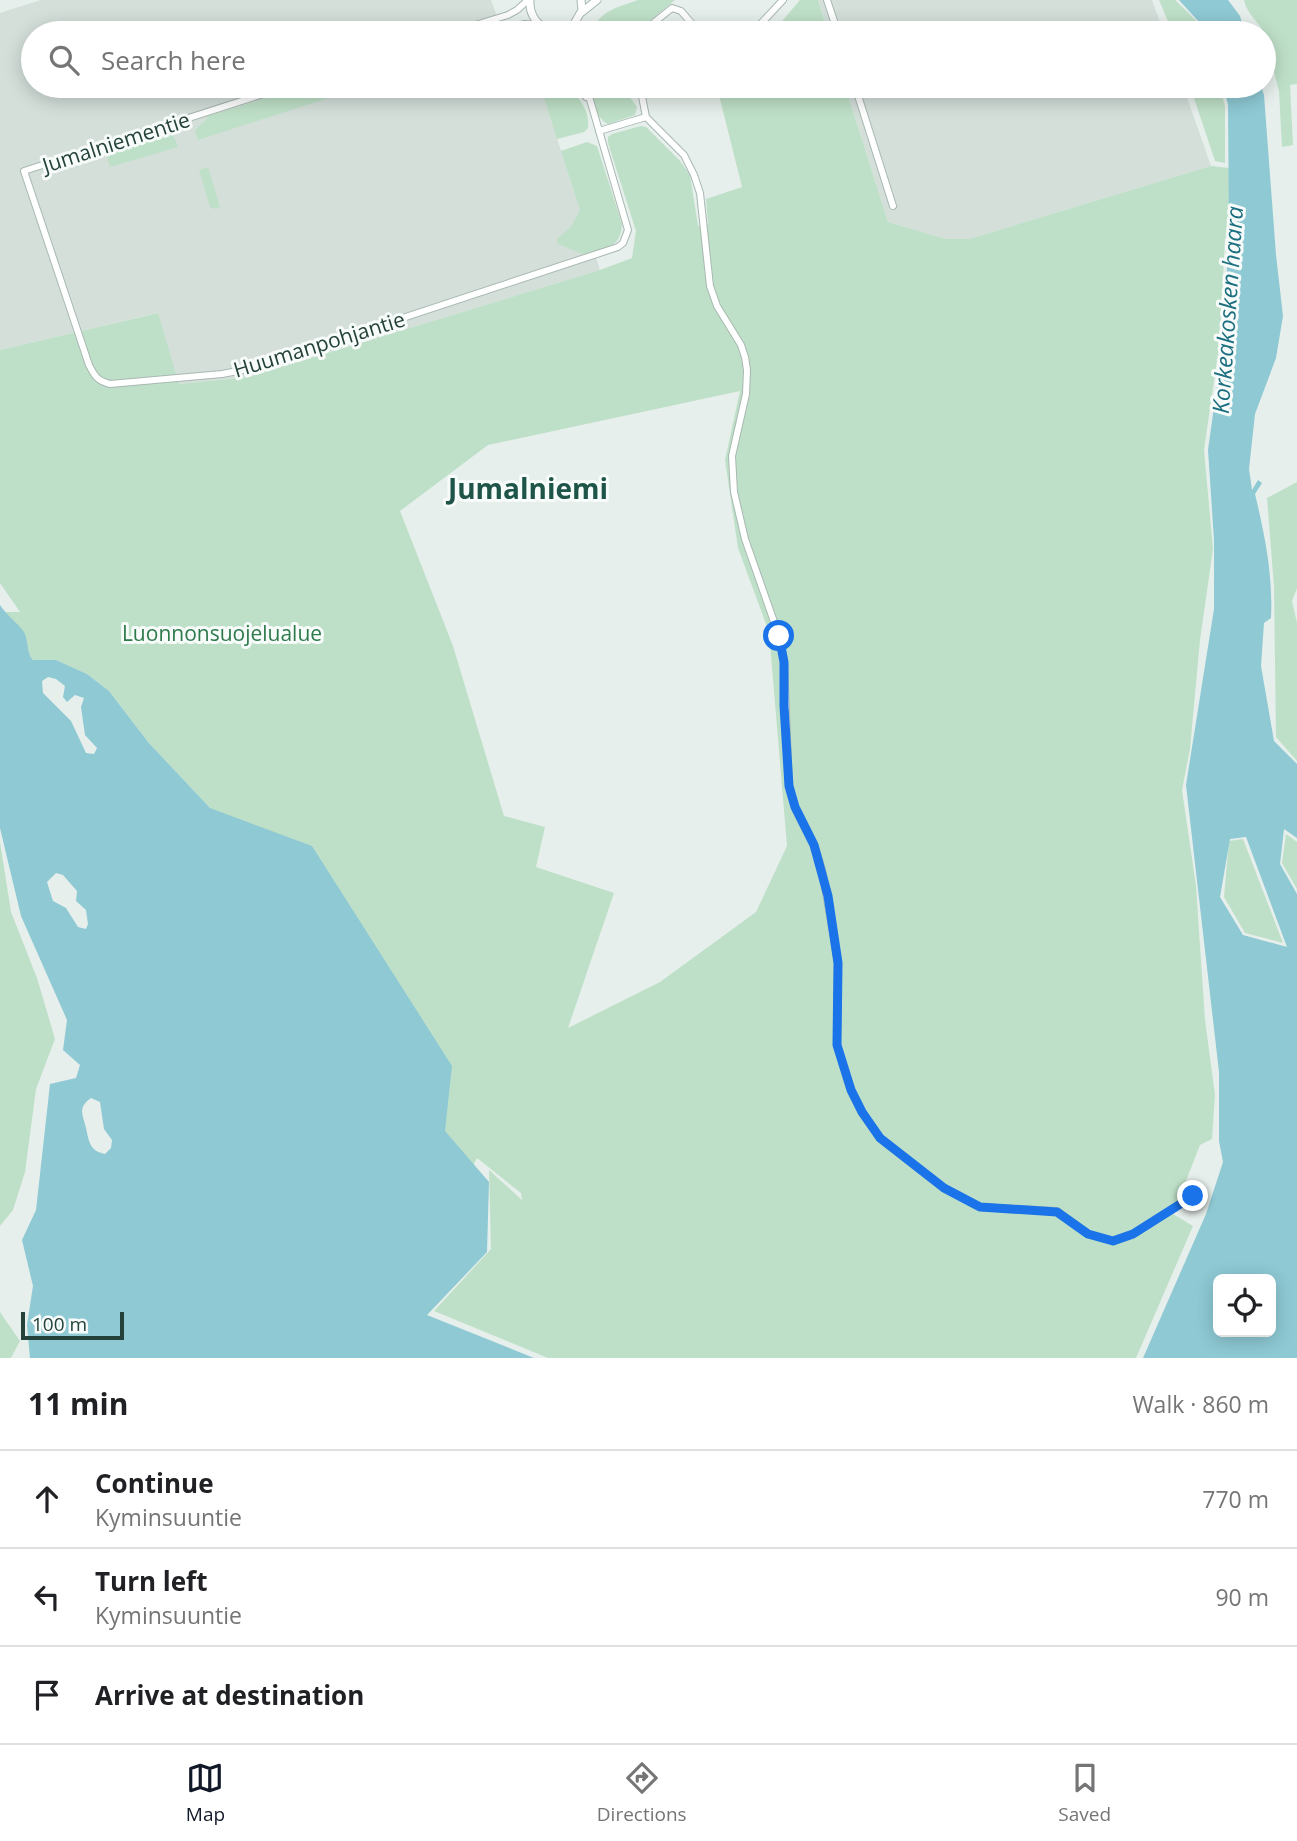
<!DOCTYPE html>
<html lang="en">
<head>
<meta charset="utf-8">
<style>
	:root { --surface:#fff; --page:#f6f6f6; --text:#202124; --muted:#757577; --line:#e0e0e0; --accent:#111827 }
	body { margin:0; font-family:"Open Sans",sans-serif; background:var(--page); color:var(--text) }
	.controls { position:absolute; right:21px; bottom:21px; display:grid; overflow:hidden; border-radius:10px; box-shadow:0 4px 18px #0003 }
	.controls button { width:63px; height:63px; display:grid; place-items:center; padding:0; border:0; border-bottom:2px solid var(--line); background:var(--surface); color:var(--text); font:35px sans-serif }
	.scale { position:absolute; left:21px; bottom:18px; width:103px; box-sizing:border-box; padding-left:7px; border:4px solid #24423a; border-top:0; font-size:19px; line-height:24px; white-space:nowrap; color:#24423a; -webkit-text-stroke:5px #f7fbf9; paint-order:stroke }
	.stop { position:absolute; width:21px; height:21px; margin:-16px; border:5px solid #1a73e8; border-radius:50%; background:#fff }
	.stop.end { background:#1a73e8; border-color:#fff; box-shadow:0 2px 7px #0008 }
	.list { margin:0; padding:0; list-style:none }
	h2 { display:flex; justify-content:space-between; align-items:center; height:91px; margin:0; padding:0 28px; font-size:30px }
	h2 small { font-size:23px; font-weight:400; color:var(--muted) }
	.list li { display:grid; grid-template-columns:46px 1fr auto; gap:21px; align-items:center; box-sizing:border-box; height:98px; padding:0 28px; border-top:2px solid var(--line) }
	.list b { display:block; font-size:26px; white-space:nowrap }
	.list p { margin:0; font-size:23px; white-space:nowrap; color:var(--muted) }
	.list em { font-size:23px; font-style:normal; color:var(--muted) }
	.icon { flex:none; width:38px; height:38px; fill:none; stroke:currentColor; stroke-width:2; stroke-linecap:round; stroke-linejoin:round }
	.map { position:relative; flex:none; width:1297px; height:1358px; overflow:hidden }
	.search { position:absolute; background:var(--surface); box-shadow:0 4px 18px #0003; left:21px; right:21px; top:21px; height:77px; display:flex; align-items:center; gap:18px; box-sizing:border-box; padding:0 24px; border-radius:38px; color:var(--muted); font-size:26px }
	.sheet { height:385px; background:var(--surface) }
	nav { display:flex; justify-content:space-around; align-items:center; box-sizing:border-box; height:98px; border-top:2px solid var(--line); background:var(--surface); font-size:19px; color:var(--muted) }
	nav a { display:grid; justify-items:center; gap:4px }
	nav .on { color:var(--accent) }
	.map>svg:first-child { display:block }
	.built { fill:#d4dfda }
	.green { fill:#bfe0c8; fill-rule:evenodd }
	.water { fill:#8ec9d4; fill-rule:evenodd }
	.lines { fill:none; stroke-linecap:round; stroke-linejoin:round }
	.minor-casing { stroke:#a8b8b2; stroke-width:8 }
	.tertiary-casing { stroke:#a8b8b2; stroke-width:9 }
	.minor { stroke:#fff; stroke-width:6 }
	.tertiary { stroke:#fff; stroke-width:7 }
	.route { stroke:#1a73e8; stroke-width:9 }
	.labels { text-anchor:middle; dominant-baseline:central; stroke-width:6; stroke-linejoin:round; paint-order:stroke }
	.street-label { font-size:21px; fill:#24423a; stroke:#f7fbf9 }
	.park-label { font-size:21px; fill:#2d7a4b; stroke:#f7fbf9 }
	.water-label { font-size:23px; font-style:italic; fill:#1c6f80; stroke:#f7fbf9 }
	.district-label { font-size:28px; font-weight:bold; fill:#1f5548; stroke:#f7fbf9 }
</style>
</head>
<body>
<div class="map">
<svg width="1297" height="1358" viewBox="0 0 1297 1358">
	<rect width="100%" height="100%" fill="#e6efeb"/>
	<g class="built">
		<path d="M 41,0 L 491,0 L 503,33 L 33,33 L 33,86 L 540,86 L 600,270 L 249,377 L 179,384 L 157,313 L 0,350 L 0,13 Z"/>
		<path d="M 818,0 L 1152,0 L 1164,33 L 828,33 Z"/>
		<path d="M 845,86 L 1183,86 L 1211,166 L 969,239 L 946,239 L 888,222 Z"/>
	</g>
	<g class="green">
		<path d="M 638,0 L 675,0 L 635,33 L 589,33 C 603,9 614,9 638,0 Z"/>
		<path d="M 800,0 L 818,0 L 828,33 L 772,33 Z"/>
		<path d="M 1159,0 L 1175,0 L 1209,33 L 1173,33 Z"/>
		<path d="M 1244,0 L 1297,0 L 1297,84 L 1290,85 L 1293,145 L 1282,147 L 1279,91 L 1264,33 C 1259,22 1246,13 1244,0 Z"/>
		<path d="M 330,86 L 355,86 L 356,89 L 198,140 L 195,132 C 198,124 205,124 208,116 L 289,91 Z"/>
		<path d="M 540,86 L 566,86 C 579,97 590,110 588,128 L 584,132 L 557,139 Z"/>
		<path d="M 588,86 L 622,86 L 637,107 L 635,115 L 608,124 C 595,118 593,99 588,86 Z"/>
		<path d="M 727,86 L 845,86 L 888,222 L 946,239 L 969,239 L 1211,166 L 1229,168 L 1229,237 L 1225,238 L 1220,340 L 1204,450 L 1213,549 L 1200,640 L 1190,749 L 1182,790 L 1196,886 L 1205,1020 L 1215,1095 L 1212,1139 L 1200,1145 L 1173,1214 L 1193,1226 L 1136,1358 L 548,1358 L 434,1311 L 491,1249 L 489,1170 L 522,1200 L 521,1193 L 477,1158 L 473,1166 L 436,1173 L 210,808 L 148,742 L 109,691 L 87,674 L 56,660 L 33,660 C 26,652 27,638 20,628 C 16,622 9,618 4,612 L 20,612 L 0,583 L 0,350 L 158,313 L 179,384 L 249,377 L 600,270 L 632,258 L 636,231 L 608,143 L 608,137 L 612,134 L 641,126 L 646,127 L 680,161 L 690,175 L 698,226 L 708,224 L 706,199 L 742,187 L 719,95 ZM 740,391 L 725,460 L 738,548 L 769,632 L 787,846 L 756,912 L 660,982 L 568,1028 L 614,893 L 536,867 L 545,827 L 504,816 L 453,646 L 400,511 L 488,445 Z"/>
		<path d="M 1190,86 L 1220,86 L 1225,107 L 1225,163 L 1215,161 Z"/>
		<path d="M 169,133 L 174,137 L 178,147 L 110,167 L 105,151 Z"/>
		<path d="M 587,142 L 597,146 L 622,224 C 621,249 605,247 585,255 L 558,244 L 557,239 L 571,227 L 580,210 L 561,151 Z"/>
		<path d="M 208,167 L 220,207 L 215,209 L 210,207 L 199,170 Z"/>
		<path d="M 1297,482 L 1297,588 L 1292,601 L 1297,623 L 1297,761 L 1276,737 L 1274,587 L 1267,498 Z"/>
		<path d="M 1286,834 L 1297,842 L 1297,889 L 1282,863 Z"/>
		<path d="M 1243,839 L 1283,943 L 1245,933 L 1224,897 L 1229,841 Z"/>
		<path d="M 0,842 L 11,912 L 37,978 L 55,1039 L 36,1089 L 25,1172 L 13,1210 L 0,1226 Z"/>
		<path d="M 0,1312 L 20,1341 L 11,1358 L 0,1358 Z"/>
	</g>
	<g class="water">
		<path d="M 1179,0 L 1228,0 L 1240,16 L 1245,33 L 1209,33 Z"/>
		<path d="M 1223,86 L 1261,86 L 1264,95 L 1276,255 L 1283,316 L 1276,358 L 1255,414 L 1249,469 L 1252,490 L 1258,480 L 1262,483 L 1255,494 C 1265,536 1273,575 1271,618 L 1264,623 L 1261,666 L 1274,741 L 1297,764 L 1297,838 L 1284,829 L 1280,864 L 1297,894 L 1297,1358 L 1143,1358 L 1206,1214 L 1223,1162 L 1219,1141 L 1219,1072 L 1186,785 L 1214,609 L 1214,540 L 1208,450 L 1223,342 L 1229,232 L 1228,104 ZM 1246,837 L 1287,947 L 1243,935 L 1220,897 L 1230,839 ZM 1218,1279 L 1271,1279 L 1271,1332 L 1218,1332 Z"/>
		<path d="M 0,605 C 7,616 18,623 24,632 C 29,642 26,652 33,660 L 56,660 L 87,674 L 109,691 L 148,742 L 210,808 L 312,846 L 452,1066 L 445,1131 L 489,1182 L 487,1252 L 427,1315 L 534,1358 L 30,1358 L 27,1325 L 33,1286 L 22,1240 L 36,1210 L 50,1084 L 76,1078 L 80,1065 L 63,1050 L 67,1020 L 21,916 L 0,828 ZM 48,677 L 56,679 L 65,686 L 63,697 L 67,702 L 75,695 L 84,698 L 81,707 L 85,735 L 97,748 L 94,754 L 86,753 L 71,721 L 43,693 L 42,681 ZM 56,873 L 63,875 L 77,891 L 76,901 L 86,910 L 88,924 L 86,929 L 78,927 L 66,908 L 53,901 L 47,882 ZM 91,1098 L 100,1102 L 104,1129 L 112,1140 L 111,1148 L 105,1154 C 90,1151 89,1142 86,1128 C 83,1115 77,1108 91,1098 Z"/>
	</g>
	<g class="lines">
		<g class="minor-casing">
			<g id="minor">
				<path d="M 827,0 L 838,33"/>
				<path d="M 449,33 L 508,15 L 517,10 L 528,0"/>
				<path d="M 494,33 L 524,24 L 539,25"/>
				<path d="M 641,33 L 672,8 L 681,11 L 700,33"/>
				<path d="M 752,33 L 783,0"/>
				<path d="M 287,86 L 302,86"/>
				<path d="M 288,86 L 24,171 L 89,365 C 95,377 98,381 110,384 L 222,374 L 248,369 L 618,247 L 623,243 L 628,230 L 586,86"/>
				<path d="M 579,86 L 586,97"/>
				<path d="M 640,86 L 646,117 L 684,155 L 694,175 L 700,193 L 710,286 L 717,306 L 741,345 L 745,357 L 747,370 L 746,394 L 732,456 L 734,492 L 745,539 L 779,636 L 784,662 L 789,786 L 795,808 L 814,845 L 822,869 L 838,963 L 837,1045 L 851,1090 L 862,1113 L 880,1138 L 944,1188 L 980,1207 L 1057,1211 L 1088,1234 L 1113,1241 L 1133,1234 L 1193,1196"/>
				<path d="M 855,86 L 893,206"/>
				<path d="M 599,131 L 646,117"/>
			</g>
		</g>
		<g class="tertiary-casing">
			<g id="tertiary">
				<path d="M 530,0 C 528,25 554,39 574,24 L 582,10 L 581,0"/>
				<path d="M 582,12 L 597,0"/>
			</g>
		</g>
		<use href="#minor" class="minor"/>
		<use href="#tertiary" class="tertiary"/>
	</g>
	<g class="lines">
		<path class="route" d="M 779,636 L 784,662 L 784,706 L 789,786 L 795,807 L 814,845 L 828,896 L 838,963 L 837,1045 L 851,1090 L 862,1112 L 880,1138 L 944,1188 L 980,1207 L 1057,1212 L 1088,1234 L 1113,1241 L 1133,1234 L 1193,1196"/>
	</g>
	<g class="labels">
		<g class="street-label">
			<text transform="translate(116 142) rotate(-18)">Jumalniementie</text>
			<text transform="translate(319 344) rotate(-17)">Huumanpohjantie</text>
		</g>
		<g class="park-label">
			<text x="222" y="633">Luonnonsuojelualue</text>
		</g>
		<g class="water-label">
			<text transform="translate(1227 310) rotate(-86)">Korkeakosken haara</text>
		</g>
		<g class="district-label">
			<text x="528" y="488">Jumalniemi</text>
		</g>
	</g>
</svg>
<div class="controls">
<button><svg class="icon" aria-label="locate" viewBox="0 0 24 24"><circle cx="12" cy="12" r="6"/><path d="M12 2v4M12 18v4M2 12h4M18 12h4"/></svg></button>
</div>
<div class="scale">100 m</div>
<div class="stop" style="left:779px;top:636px"></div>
<div class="stop end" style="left:1193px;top:1196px"></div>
<div class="search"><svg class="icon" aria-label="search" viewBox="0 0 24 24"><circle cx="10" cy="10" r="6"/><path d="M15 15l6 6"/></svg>Search here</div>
</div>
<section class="sheet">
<h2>11 min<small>Walk · 860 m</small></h2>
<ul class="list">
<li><svg class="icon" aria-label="ahead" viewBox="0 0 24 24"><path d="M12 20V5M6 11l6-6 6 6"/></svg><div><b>Continue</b><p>Kyminsuuntie</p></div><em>770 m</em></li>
<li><svg class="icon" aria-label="left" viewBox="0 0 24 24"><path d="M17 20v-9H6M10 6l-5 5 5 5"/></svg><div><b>Turn left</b><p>Kyminsuuntie</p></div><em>90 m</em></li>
<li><svg class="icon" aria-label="arrive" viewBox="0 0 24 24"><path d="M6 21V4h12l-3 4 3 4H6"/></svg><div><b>Arrive at destination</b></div></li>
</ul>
</section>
<nav>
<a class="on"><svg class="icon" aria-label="map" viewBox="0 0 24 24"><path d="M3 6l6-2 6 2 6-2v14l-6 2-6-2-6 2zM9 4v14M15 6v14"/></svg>Map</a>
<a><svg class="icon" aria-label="directions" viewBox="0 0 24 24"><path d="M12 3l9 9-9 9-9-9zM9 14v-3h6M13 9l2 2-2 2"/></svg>Directions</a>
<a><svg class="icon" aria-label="saved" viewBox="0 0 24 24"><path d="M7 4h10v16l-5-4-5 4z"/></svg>Saved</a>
</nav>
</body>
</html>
